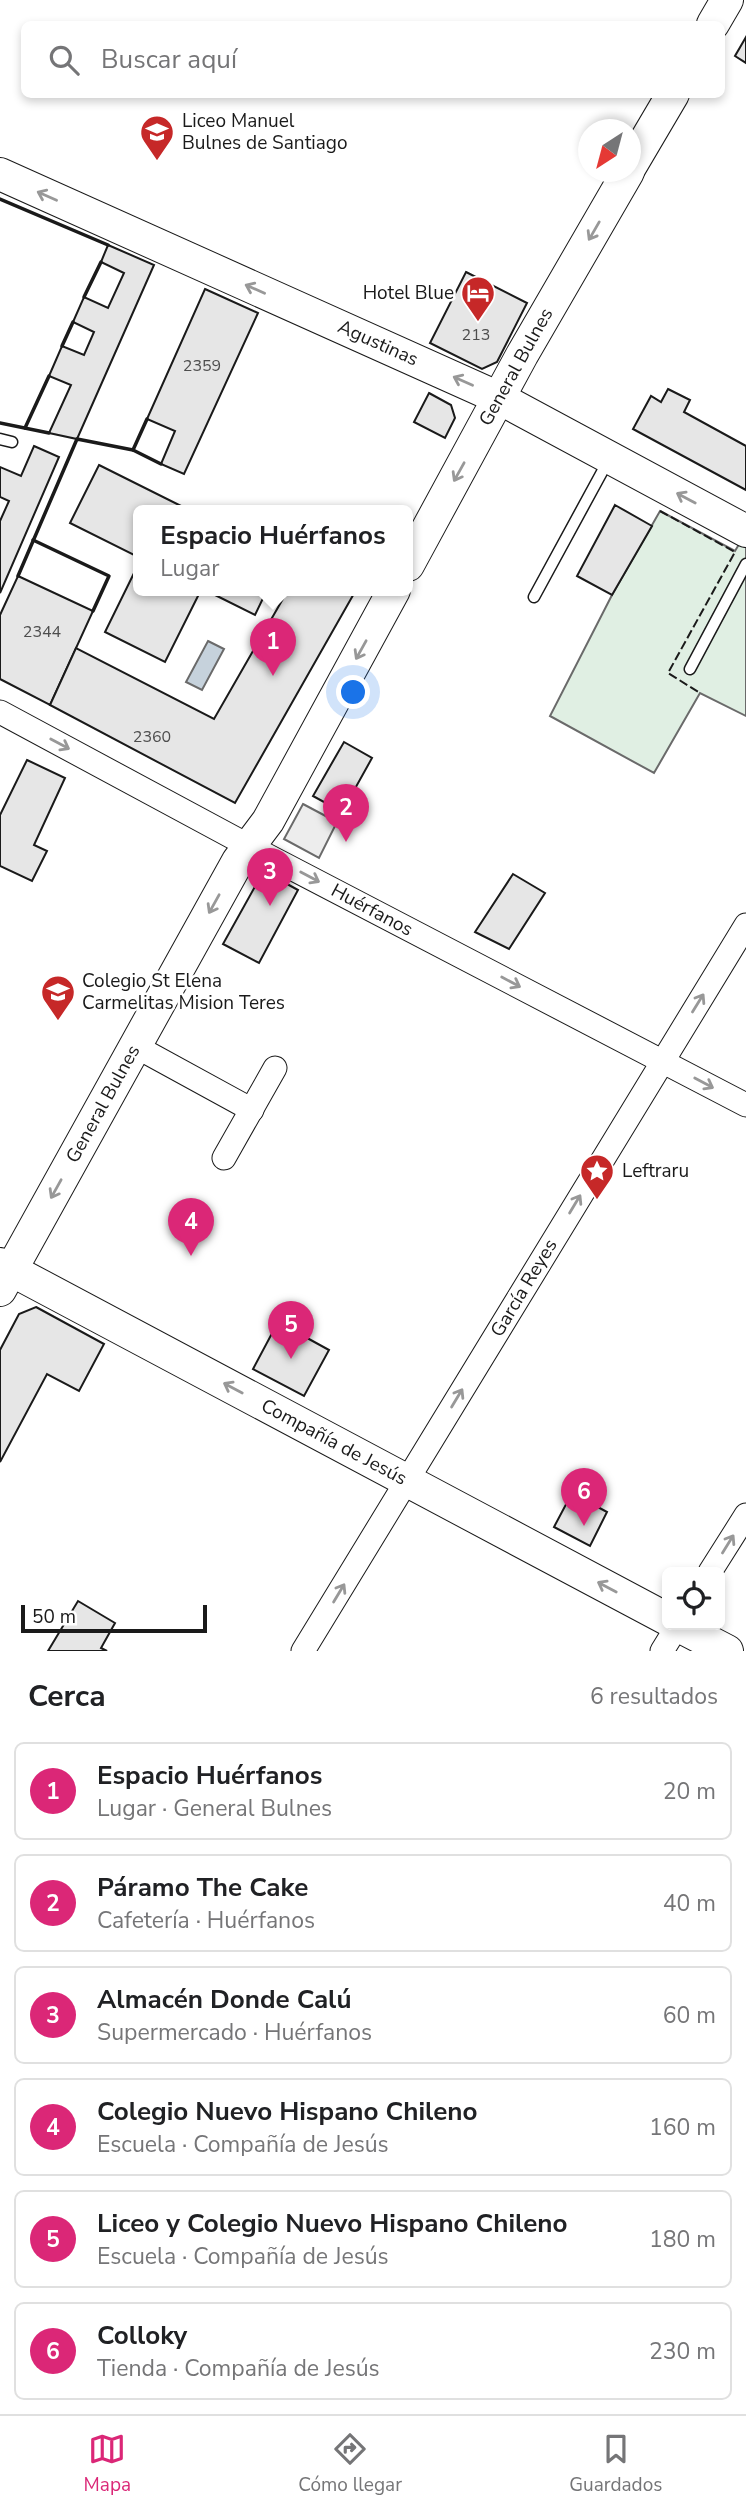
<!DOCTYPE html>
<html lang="es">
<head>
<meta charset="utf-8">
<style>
	:root { --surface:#fff; --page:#f2f2f2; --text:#202124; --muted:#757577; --line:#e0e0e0; --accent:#db2777 }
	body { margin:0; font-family:"Nunito Sans",sans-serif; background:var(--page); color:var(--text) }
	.controls { position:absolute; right:21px; bottom:21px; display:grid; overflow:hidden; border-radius:10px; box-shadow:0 4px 10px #0003 }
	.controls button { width:63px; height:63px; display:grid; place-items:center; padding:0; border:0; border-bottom:2px solid var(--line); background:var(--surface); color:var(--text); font:35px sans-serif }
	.compass { position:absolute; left:578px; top:119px; width:63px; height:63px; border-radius:50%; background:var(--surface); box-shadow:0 4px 10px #0003; rotate:216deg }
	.scale { position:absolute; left:21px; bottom:18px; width:186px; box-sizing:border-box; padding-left:7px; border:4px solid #1a1a1a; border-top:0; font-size:19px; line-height:24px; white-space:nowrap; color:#1a1a1a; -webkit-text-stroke:5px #fff; paint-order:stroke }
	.you { position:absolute; left:354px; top:693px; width:24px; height:24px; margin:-18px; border:5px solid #fff; border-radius:50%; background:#1a73e8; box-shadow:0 0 0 10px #1a73e833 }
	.badge { display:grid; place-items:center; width:46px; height:46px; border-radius:50%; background:var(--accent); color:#fff; font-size:23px; font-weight:700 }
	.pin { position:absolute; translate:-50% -58px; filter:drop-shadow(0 2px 4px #0008) }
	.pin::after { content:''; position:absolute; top:37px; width:24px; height:21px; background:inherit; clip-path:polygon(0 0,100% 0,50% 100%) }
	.popup { position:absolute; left:133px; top:505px; width:280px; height:91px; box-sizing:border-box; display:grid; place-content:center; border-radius:10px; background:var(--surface); filter:drop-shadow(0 2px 5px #0005); font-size:23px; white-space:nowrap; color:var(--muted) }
	.popup b { font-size:26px; color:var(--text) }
	.popup::after { content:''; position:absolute; left:50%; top:100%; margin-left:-14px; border:14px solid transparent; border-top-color:var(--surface) }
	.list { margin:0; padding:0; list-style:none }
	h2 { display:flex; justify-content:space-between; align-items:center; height:91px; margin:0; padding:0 28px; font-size:30px }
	h2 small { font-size:23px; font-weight:400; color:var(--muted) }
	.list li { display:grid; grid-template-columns:46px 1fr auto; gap:21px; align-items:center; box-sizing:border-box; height:98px; margin:0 14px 14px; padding:0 14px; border:2px solid var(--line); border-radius:10px }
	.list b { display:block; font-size:26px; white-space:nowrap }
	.list p { margin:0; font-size:23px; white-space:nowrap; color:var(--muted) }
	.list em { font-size:23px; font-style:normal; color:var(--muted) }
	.icon { flex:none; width:38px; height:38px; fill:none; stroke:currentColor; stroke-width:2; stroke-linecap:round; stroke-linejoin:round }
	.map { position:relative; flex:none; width:746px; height:1651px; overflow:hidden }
	.search { position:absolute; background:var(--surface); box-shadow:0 4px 10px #0003; left:21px; right:21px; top:21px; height:77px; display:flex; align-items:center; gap:18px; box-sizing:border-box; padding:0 24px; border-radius:10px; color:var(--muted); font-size:26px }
	.sheet { height:763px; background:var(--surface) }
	nav { display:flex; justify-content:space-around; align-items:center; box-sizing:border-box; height:98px; border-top:2px solid var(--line); background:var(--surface); font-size:19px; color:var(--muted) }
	nav a { display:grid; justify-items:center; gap:4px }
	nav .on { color:var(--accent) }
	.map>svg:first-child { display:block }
	.green { fill:#e0efe3; stroke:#6a6a6a; stroke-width:2 }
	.parking { fill:#ededed; stroke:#6a6a6a; stroke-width:2 }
	.water { fill:#c6d2dc; stroke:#6a6a6a; stroke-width:2 }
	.building { fill:#e6e6e6; stroke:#1a1a1a; stroke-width:2 }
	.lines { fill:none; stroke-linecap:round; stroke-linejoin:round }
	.lane-casing { stroke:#1a1a1a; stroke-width:13 }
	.street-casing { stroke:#1a1a1a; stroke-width:25 }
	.secondary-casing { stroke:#1a1a1a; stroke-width:34 }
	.lane { stroke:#fff; stroke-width:10 }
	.street { stroke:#fff; stroke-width:23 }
	.secondary { stroke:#fff; stroke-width:32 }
	.fence { stroke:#1a1a1a; stroke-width:2; stroke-dasharray:9 3.5; stroke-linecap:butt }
	.wall { stroke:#1a1a1a; stroke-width:3.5 }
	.oneway { stroke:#989898 }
	.labels { text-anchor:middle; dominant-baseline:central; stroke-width:5; stroke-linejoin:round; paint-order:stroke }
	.number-label { font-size:16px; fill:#4d4d4d }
	.poi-label { font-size:19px; fill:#1a1a1a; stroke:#fff; text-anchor:start }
	.street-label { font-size:19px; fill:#1a1a1a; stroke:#fff }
</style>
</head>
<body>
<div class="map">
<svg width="746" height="1651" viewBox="0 0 746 1651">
	<rect width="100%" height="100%" fill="#fff"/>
	<path class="green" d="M 660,511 L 735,551 L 741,541 L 746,544 L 746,716 L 700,693 L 654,773 L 550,716 L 612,595 Z"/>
	<path class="parking" d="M 303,804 L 337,822 L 319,858 L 284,839 Z"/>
	<path class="water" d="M 208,641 L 224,649 L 202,690 L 186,682 Z"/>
	<g class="building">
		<path d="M 746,37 L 746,63 L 735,56 Z"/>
		<path d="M 108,245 L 154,265 L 77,439 L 49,433 L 71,385 L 49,376 L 62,346 L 84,355 L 94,332 L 73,322 L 84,297 L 108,308 L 124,273 L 101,262 Z"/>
		<path d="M 466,272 L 527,303 L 497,362 L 482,369 L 430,343 Z"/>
		<path d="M 205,289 L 258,313 L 184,474 L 161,464 L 175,431 L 147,419 Z"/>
		<path d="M 668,389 L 690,400 L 684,412 L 746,446 L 746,490 L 633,429 L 651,396 L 661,402 Z"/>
		<path d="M 429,393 L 451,405 L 455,418 L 445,438 L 414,422 Z"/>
		<path d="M 34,446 L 59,457 L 0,593 L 0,521 L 9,501 L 0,497 L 0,467 L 21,476 Z"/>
		<path d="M 99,465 L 189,510 L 138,510 L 138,557 L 70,523 Z"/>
		<path d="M 615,505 L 652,526 L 612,595 L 577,576 Z"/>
		<path d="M 138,565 L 138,590 L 201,590 L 165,662 L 105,632 Z"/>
		<path d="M 18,576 L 93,611 L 50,705 L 0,679 L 0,615 Z"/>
		<path d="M 205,590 L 267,590 L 255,615 Z"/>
		<path d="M 288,590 L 356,590 L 235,803 L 50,705 L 76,648 L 214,719 Z"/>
		<path d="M 344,742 L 372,758 L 342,812 L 313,796 Z"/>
		<path d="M 27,760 L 65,778 L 34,845 L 47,851 L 32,881 L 0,866 L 0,815 Z"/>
		<path d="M 269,874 L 298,890 L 259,963 L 223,944 L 257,883 Z"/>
		<path d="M 513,874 L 545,893 L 509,949 L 475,932 Z"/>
		<path d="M 36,1307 L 104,1344 L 79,1391 L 47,1374 L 0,1462 L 0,1350 L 19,1314 Z"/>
		<path d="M 278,1322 L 329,1350 L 304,1396 L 253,1369 Z"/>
		<path d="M 572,1493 L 607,1512 L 590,1546 L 554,1527 Z"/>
		<path d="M 78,1601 L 115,1623 L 101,1648 L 107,1651 L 48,1651 Z"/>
	</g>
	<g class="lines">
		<g class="lane-casing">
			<g id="lane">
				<path d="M 0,439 L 12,442"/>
				<path d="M 534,597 L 608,461"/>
				<path d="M 690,669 L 746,564"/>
			</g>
		</g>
		<g class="street-casing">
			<g id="street">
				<path d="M 0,712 L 249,846 L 746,1105"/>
				<path d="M 135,1046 L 252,1110"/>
				<path d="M 224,1158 L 275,1068"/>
				<path d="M 710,1572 L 746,1515"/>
				<path d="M 303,1651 L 746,925"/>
				<path d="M 662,1651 L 678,1625"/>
			</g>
		</g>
		<g class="secondary-casing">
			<g id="secondary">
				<path d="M 713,24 L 727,0"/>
				<path d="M 630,167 L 673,94"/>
				<path d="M 0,174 L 499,398 L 746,531"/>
				<path d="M 408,565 L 522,355 L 628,172"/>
				<path d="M 0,1264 L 667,1619"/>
				<path d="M 0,1290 L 238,861 L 268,821 L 394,590"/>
				<path d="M 677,1625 L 727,1651"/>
			</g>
		</g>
		<use href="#lane" class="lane"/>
		<use href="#street" class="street"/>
		<use href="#secondary" class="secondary"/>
		<path class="fence" d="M 660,511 L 735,552 L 668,673 L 700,693"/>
		<g class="wall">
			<path d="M 0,199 L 108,245"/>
			<path d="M 84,297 L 101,262"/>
			<path d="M 62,346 L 73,322"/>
			<path d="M 147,419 L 133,450 L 161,464"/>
			<path d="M 0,423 L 49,433"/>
			<path d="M 25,428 L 49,376"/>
			<path d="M 33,540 L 109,576 L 93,611"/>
			<path d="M 18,576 L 77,439 L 133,450"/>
		</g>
	</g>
	<defs><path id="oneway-shaft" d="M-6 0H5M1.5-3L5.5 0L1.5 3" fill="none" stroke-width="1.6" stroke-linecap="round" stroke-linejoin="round" transform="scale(1.75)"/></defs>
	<g class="oneway">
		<use href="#oneway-shaft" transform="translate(47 196) rotate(-156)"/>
		<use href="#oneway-shaft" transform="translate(594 231) rotate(120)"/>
		<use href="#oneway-shaft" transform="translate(255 289) rotate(-156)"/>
		<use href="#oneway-shaft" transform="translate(463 381) rotate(-156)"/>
		<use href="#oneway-shaft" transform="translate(459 472) rotate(119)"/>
		<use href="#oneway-shaft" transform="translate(686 498) rotate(-152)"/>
		<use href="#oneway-shaft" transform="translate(361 650) rotate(119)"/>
		<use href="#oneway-shaft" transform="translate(60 744) rotate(28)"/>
		<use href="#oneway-shaft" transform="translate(310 877) rotate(28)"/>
		<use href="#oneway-shaft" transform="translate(214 904) rotate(119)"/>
		<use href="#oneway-shaft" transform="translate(511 982) rotate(28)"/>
		<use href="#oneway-shaft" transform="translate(698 1003) rotate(-58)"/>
		<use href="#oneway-shaft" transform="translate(704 1083) rotate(28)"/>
		<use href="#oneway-shaft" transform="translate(56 1189) rotate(119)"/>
		<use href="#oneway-shaft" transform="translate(575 1204) rotate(-59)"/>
		<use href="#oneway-shaft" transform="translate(233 1388) rotate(-152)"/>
		<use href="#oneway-shaft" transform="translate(457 1398) rotate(-59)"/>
		<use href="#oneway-shaft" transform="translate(728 1544) rotate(-58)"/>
		<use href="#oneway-shaft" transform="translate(607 1587) rotate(-152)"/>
		<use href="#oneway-shaft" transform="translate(339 1593) rotate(-59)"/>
	</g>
	<defs>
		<g id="school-pin" transform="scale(1.75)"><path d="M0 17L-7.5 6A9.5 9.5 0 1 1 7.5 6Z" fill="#c62828" stroke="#fff"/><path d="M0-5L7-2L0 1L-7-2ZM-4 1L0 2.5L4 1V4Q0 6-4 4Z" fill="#fff"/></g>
		<g id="hotel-pin" transform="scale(1.75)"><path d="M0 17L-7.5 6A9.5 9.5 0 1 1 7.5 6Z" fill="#c62828" stroke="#fff"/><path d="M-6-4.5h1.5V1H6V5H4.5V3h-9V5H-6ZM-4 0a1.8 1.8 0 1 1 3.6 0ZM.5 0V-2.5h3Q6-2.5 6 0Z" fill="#fff"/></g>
		<g id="sight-pin" transform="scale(1.75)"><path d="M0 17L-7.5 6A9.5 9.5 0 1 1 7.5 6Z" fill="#c62828" stroke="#fff"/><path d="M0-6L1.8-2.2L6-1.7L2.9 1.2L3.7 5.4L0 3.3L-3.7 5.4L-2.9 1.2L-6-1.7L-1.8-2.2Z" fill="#fff"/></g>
	</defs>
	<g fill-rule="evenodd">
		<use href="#school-pin" x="157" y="132"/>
		<use href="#hotel-pin" x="478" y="293"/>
		<use href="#school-pin" x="58" y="992"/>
		<use href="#sight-pin" x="597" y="1171"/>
	</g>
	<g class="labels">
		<g class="number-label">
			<text x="476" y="335">213</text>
			<text x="202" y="366">2359</text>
			<text x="42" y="632">2344</text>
			<text x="152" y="737">2360</text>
		</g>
		<g class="poi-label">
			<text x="182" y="121">Liceo Manuel<tspan x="182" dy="22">Bulnes de Santiago</tspan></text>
			<text x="454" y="293" text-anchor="end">Hotel Blue</text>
			<text x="82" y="981">Colegio St Elena<tspan x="82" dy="22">Carmelitas Mision Teres</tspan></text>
			<text x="622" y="1171">Leftraru</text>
		</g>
		<g class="street-label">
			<text transform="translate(378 343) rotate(24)">Agustinas</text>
			<text transform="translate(516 367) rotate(-61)">General Bulnes</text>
			<text transform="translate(372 910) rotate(28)">Huérfanos</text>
			<text transform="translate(103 1104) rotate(-61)">General Bulnes</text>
			<text transform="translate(524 1288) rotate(-59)">García Reyes</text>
			<text transform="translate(334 1442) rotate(28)">Compañía de Jesús</text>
		</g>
	</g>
</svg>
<div class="controls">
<button><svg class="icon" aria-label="locate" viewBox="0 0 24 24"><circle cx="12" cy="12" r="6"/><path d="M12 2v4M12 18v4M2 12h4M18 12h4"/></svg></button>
</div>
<svg class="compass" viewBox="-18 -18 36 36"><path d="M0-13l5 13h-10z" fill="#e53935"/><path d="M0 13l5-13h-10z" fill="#757577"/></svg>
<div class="scale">50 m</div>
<div class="you"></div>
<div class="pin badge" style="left:273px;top:676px">1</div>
<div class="popup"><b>Espacio Huérfanos</b>Lugar</div>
<div class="pin badge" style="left:346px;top:842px">2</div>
<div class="pin badge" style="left:270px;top:906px">3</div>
<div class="pin badge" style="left:191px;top:1256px">4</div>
<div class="pin badge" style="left:291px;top:1359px">5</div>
<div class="pin badge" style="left:584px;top:1526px">6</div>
<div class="search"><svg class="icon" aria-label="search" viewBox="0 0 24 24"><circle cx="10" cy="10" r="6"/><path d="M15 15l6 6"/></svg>Buscar aquí</div>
</div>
<section class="sheet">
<h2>Cerca<small>6 resultados</small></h2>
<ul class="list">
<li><span class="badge">1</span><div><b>Espacio Huérfanos</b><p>Lugar · General Bulnes</p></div><em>20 m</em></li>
<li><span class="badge">2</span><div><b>Páramo The Cake</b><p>Cafetería · Huérfanos</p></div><em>40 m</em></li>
<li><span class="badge">3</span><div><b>Almacén Donde Calú</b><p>Supermercado · Huérfanos</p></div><em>60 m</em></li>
<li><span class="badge">4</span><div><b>Colegio Nuevo Hispano Chileno</b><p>Escuela · Compañía de Jesús</p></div><em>160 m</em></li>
<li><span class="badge">5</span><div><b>Liceo y Colegio Nuevo Hispano Chileno</b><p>Escuela · Compañía de Jesús</p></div><em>180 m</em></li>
<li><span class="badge">6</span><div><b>Colloky</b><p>Tienda · Compañía de Jesús</p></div><em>230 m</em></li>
</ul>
</section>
<nav>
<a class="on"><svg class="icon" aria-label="map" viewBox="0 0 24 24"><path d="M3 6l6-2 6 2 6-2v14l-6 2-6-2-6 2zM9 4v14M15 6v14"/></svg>Mapa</a>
<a><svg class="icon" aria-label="directions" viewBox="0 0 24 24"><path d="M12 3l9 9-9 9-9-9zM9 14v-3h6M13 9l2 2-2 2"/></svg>Cómo llegar</a>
<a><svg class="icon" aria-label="saved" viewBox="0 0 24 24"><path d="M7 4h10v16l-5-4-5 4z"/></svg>Guardados</a>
</nav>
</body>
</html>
